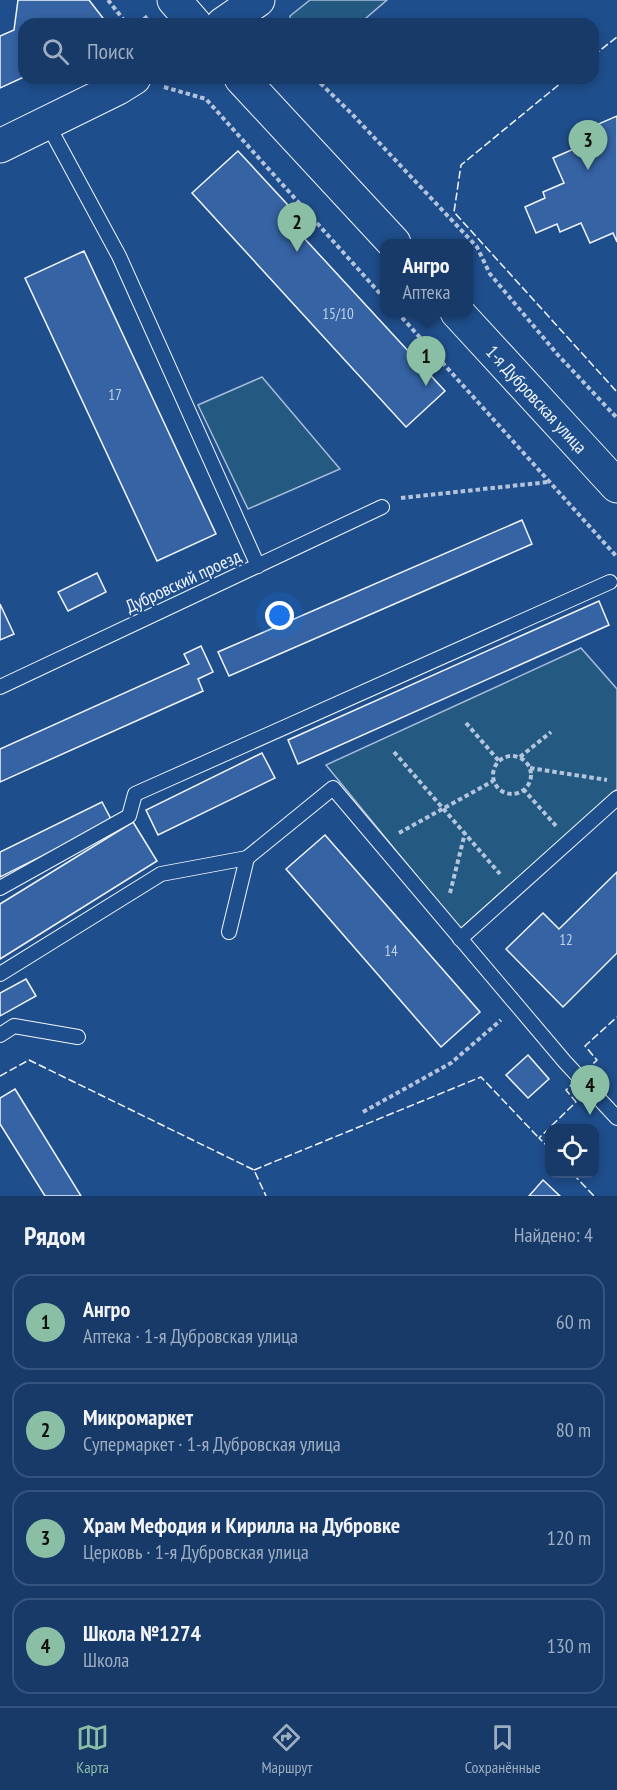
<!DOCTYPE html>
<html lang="ru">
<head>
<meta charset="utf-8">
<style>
	:root { --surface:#173a69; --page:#244571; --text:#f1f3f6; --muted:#9eadc0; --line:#36547d; --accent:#8abfa5 }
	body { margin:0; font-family:"PT Sans Narrow",sans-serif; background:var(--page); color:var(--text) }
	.controls { position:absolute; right:18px; bottom:18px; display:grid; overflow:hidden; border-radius:12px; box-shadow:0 3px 9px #0003 }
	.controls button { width:54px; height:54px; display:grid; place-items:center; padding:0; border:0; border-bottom:2px solid var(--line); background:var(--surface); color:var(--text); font:30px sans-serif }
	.you { position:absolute; left:280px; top:616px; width:21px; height:21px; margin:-15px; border:4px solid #fff; border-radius:50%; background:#1a73e8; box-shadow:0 0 0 9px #1a73e833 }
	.badge { display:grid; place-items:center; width:39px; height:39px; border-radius:50%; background:var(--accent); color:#111; font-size:20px; font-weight:700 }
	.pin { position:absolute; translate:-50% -50px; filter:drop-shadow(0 2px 3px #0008) }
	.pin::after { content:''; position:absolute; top:32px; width:21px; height:18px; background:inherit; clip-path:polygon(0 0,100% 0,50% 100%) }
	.popup { position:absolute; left:380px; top:239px; width:93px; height:78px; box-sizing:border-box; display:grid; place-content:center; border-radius:12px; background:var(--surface); filter:drop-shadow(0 2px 4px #0005); font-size:20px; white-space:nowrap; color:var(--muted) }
	.popup b { font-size:22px; color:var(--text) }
	.popup::after { content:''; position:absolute; left:50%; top:100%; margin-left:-12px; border:12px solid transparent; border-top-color:var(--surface) }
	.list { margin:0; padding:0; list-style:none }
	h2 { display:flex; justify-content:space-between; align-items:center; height:78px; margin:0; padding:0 24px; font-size:26px }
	h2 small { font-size:20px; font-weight:400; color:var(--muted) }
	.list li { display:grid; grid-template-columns:39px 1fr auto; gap:18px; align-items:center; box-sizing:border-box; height:96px; margin:0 12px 12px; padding:0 12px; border:2px solid var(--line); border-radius:18px }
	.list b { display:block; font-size:22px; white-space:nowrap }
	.list p { margin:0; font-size:20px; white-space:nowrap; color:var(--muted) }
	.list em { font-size:20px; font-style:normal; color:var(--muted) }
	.icon { flex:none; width:33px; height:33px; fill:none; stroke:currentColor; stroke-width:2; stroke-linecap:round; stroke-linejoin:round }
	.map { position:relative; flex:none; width:617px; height:1196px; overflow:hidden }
	.search { position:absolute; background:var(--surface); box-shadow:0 3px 9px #0003; left:18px; right:18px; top:18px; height:66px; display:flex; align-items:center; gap:15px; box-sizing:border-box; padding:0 21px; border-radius:18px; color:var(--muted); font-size:22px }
	.sheet { height:510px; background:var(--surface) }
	nav { display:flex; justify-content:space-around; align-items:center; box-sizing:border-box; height:84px; border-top:2px solid var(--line); background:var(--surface); font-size:16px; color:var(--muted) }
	nav a { display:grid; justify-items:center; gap:3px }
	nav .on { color:var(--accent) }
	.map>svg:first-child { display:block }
	.green { fill:#245a82; stroke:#a8bbd7; stroke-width:1.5 }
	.building { fill:#3563a3; stroke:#f2f6ff; stroke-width:1.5 }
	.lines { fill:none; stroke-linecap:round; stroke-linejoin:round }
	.lane-casing { stroke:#f2f6ff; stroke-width:16 }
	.secondary-casing { stroke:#f2f6ff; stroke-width:35 }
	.path { stroke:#b3c4dc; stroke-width:4; stroke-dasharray:4.5 3; stroke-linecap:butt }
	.lane { stroke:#1f4e8c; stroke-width:14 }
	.secondary { stroke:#1f4e8c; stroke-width:33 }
	.fence { stroke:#f2f6ff; stroke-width:1.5; stroke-dasharray:8 3; stroke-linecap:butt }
	.labels { text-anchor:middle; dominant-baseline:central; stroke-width:4.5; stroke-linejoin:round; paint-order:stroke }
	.number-label { font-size:15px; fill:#c3d1e8 }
	.street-label { font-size:18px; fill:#f2f6ff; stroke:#1f4e8c }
</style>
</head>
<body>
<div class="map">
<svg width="617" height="1196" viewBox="0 0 617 1196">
	<rect width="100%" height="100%" fill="#1f4e8c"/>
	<g class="green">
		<path d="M 310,0 L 387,0 L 359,24 L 291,24 L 290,16 Z"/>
		<path d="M 262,377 L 340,469 L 248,509 L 198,405 Z"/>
		<path d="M 581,648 L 617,689 L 617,789 L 460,929 L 326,765 Z"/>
	</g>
	<g class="building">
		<path d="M 18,0 L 89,0 L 106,22 L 106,24 L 24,24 L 24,77 L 0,88 L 0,36 L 14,30 Z"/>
		<path d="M 617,116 L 617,242 L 613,233 L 590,243 L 581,223 L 560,232 L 557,224 L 536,233 L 525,207 L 545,198 L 543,192 L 564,183 L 553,158 L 576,148 L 571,136 Z"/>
		<path d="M 238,151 L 312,231 L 304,238 L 445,391 L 406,427 L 192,193 Z"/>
		<path d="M 84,251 L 216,534 L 157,561 L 25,278 Z"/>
		<path d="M 522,520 L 532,544 L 229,676 L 218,652 Z"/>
		<path d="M 97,573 L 106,592 L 68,611 L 58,592 Z"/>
		<path d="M 599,601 L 609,625 L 298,764 L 288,740 Z"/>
		<path d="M 0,604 L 14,634 L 0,640 Z"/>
		<path d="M 201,646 L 213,672 L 198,679 L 203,691 L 0,782 L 0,749 L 189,664 L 184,654 Z"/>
		<path d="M 262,753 L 275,778 L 158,835 L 146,810 Z"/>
		<path d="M 102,802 L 112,821 L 0,877 L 0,852 Z"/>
		<path d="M 133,822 L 157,861 L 0,959 L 0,904 Z"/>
		<path d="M 325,835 L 480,1012 L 441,1047 L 286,869 Z"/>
		<path d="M 617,872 L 617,953 L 563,1007 L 506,949 L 543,913 L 559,929 Z"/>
		<path d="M 26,979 L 36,996 L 0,1016 L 0,993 Z"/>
		<path d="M 528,1055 L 549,1079 L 528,1098 L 506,1075 Z"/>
		<path d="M 15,1089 L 81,1196 L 45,1196 L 0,1124 L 0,1098 Z"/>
		<path d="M 543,1180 L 560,1196 L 529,1196 Z"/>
	</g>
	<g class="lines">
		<g class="lane-casing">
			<g id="lane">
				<path d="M 47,123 L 119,256 L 258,566"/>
				<path d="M 0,687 L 382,507"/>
				<path d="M 0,888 L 129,816 L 135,794 L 610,582"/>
				<path d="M 229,932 L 247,858 L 333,788 L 565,1062 L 617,1118"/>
				<path d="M 460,939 L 617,798"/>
				<path d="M 0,974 L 161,874 L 247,858"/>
				<path d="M 0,1035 L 14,1026 L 78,1037"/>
			</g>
		</g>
		<g class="secondary-casing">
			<g id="secondary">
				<path d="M 174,0 L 195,24"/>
				<path d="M 223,24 L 258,0"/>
				<path d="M 241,78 L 394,243"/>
				<path d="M 0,146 L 118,88 L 134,78"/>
				<path id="s1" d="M 457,312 L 617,486"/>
			</g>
		</g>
		<g class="path">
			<path d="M 108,0 L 127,24"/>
			<path d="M 138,24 L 149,15"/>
			<path d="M 315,78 L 352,114 L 477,247 L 490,274 L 558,355 L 617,418"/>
			<path d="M 164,87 L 206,99 L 384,298"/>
			<path d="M 397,312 L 617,557"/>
			<path d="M 401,498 L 548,482"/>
			<path d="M 466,723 L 499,761"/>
			<path d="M 394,752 L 500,874"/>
			<circle cx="512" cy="775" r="19"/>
			<path d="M 520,757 L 551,732"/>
			<path d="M 530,768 L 607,780"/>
			<path d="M 523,789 L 557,827"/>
			<path d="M 399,833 L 493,781"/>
			<path d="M 450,893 L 465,833"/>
			<path d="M 363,1112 L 451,1063 L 501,1020"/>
		</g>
		<use href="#lane" class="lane"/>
		<use href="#secondary" class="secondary"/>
		<g class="fence">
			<path d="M 593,56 L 617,37"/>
			<path d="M 567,78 L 461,165 L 454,212 L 617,392"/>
			<path d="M 0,1076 L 29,1060 L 254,1170 L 266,1196"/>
			<path d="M 550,1149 L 539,1138 L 576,1102 L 566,1090 L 597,1060 L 585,1046 L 617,1017"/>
			<path d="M 254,1170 L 481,1077 L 539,1138"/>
			<path d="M 573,1174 L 594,1196"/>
		</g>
	</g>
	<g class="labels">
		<g class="number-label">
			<text x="338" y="313">15/10</text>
			<text x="115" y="394">17</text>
			<text x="566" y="939">12</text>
			<text x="391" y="950">14</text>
		</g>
		<g class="street-label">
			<text stroke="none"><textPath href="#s1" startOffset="118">1-я Дубровская улица</textPath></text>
			<text transform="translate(183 581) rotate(-25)">Дубровский проезд</text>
		</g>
	</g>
</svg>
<div class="controls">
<button><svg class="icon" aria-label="locate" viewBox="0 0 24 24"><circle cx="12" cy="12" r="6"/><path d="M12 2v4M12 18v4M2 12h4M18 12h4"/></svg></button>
</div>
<div class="you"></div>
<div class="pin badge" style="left:426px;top:386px">1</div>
<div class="popup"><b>Ангро</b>Аптека</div>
<div class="pin badge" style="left:297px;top:252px">2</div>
<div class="pin badge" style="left:588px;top:170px">3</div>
<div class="pin badge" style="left:590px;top:1115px">4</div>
<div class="search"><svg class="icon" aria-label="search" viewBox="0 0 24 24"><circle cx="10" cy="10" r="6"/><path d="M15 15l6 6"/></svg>Поиск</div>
</div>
<section class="sheet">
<h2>Рядом<small>Найдено: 4</small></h2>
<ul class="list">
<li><span class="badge">1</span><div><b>Ангро</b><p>Аптека · 1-я Дубровская улица</p></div><em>60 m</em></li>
<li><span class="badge">2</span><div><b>Микромаркет</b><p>Супермаркет · 1-я Дубровская улица</p></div><em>80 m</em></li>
<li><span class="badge">3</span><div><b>Храм Мефодия и Кирилла на Дубровке</b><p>Церковь · 1-я Дубровская улица</p></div><em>120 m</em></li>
<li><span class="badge">4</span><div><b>Школа №1274</b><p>Школа</p></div><em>130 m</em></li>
</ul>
</section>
<nav>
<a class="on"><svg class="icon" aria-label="map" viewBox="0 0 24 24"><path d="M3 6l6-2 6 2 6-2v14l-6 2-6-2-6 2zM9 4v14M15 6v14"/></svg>Карта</a>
<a><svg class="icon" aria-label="directions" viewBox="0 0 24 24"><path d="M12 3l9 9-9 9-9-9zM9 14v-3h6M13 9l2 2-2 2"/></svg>Маршрут</a>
<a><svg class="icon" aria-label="saved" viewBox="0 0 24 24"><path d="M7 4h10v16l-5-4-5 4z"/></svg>Сохранённые</a>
</nav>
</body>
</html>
